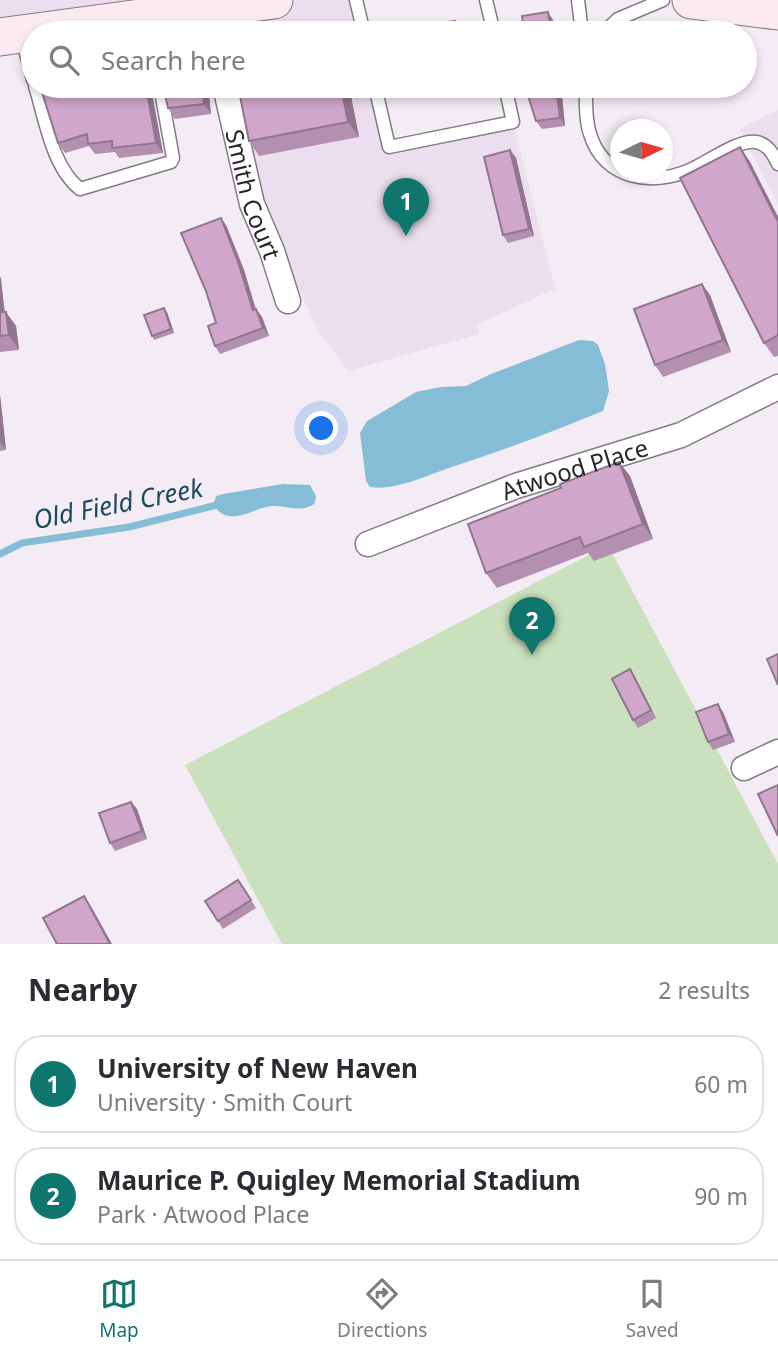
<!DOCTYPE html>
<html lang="en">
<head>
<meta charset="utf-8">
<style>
	:root { --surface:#fff; --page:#f2f2f3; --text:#2b2b33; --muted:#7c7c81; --line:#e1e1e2; --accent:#0f766e }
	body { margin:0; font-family:"Noto Sans",sans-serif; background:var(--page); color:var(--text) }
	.compass { position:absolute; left:610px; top:119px; width:63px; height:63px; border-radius:50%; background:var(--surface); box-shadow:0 4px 10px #0003; rotate:85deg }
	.you { position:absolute; left:322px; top:429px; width:24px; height:24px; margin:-18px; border:5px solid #fff; border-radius:50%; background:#1a73e8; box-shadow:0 0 0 10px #1a73e833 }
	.badge { display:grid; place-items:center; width:46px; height:46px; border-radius:50%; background:var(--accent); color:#fff; font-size:23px; font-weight:700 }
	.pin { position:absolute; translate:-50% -58px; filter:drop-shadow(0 2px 4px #0008) }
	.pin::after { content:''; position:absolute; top:37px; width:24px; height:21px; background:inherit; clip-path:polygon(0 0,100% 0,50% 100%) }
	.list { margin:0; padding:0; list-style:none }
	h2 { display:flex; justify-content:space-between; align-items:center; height:91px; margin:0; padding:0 28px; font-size:30px }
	h2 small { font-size:23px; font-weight:400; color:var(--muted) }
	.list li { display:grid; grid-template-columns:46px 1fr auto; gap:21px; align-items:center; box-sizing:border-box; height:98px; margin:0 14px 14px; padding:0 14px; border:2px solid var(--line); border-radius:28px }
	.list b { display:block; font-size:26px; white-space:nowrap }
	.list p { margin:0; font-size:23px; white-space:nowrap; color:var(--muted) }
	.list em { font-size:23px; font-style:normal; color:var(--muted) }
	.icon { flex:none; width:38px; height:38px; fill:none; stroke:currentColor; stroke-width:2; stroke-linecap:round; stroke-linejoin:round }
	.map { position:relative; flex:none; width:778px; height:944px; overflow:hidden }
	.search { position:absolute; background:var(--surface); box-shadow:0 4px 10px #0003; left:21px; right:21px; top:21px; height:77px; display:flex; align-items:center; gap:18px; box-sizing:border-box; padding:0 24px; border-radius:38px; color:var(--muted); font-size:26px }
	.sheet { height:315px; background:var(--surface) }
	nav { display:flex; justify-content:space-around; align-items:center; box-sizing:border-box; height:98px; border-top:2px solid var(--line); background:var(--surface); font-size:19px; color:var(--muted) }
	nav a { display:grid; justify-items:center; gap:4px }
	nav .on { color:var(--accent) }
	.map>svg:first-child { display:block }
	.built { fill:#ebdeee }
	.green { fill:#cbe1be }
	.water { fill:#85bdd6 }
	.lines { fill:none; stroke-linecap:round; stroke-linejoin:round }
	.stream { stroke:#85bdd6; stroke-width:7 }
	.lane-casing { stroke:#827b84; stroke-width:15 }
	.street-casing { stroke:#827b84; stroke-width:27 }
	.secondary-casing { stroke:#827b84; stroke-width:39 }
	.lane { stroke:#fff; stroke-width:12 }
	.street { stroke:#fff; stroke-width:24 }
	.secondary { stroke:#fbeaef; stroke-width:37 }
	.wall { fill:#b390af }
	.shaded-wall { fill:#92758e }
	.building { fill:#d0a7cb; stroke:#92758e; stroke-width:2 }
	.labels { text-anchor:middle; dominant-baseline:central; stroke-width:6; stroke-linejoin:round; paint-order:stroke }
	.street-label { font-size:24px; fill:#282629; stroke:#f4ecf5 }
	.water-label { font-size:26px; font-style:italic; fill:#1b4a5c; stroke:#f4ecf5 }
</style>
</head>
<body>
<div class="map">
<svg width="778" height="944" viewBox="0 0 778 944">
	<rect width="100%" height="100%" fill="#f4ecf5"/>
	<g class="built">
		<path d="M 0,0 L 356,0 L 364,33 L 214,33 L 208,8 L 0,37 Z"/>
		<path d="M 225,86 L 375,86 L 389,146 L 513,122 L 555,289 L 478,324 L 479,334 L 348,371 L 317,329 L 289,267 L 252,204 Z"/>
		<path d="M 778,110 L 778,205 L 739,129 Z"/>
	</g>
	<path class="green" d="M 608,545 L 778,864 L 778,944 L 282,944 L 185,765 Z"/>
	<g class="water">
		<path d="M 579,340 L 593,341 L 598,345 L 605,364 L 609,391 L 603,411 C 552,432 501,451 449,468 C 425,476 395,491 370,487 L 366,481 L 360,433 L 367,421 L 416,392 L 441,387 L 466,386 L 491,374 Z"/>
		<path d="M 283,484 L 310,485 L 316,496 L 315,503 C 302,514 287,505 272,506 C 258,507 244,518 229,516 C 221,515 216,510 214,503 L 216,496 L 223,494 Z"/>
	</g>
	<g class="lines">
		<path class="stream" d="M 0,554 L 22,543 L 129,527 L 221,504"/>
		<g class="lane-casing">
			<g id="lane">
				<path d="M 356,0 L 364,33"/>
				<path d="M 486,0 L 494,33"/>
				<path d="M 578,0 L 582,33"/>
				<path d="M 603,33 L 618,19 L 663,0"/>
				<path d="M 22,38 L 33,80"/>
				<path d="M 35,86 C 45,118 52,167 80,189 L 171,162 L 173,158 L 160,86"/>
				<path d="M 375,86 L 389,147 L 513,122 L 505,86"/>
				<path d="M 586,86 C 586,102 585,119 590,134 C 604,180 653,187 692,169 C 708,162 739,139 756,142 C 768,144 773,154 778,164"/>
			</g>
		</g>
		<g class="street-casing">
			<g id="street">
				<path d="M 208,7 L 214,33"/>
				<path id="s1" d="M 225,86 L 252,204 L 272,251 L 288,301"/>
				<path id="s2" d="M 368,544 L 516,486 L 681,435 L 778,387"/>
				<path d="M 744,768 L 778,752"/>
			</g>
		</g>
		<g class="secondary-casing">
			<g id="secondary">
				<path d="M 691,0 L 778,11"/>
				<path d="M 0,37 L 274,0"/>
			</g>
		</g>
		<use href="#lane" class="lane"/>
		<use href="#street" class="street"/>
		<use href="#secondary" class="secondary"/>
	</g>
	<g class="wall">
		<path d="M 208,86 L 211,114 L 175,119 L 168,108 Z"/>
		<path d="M 349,86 L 359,137 L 259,156 L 249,141 Z"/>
		<path d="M 561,86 L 565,126 L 542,129 L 536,121 Z"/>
		<path d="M 151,88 L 163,153 L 119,158 L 115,152 L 95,154 L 89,146 L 65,153 L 58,143 Z"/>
		<path d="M 740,147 L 750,162 L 778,217 L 778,356 L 774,357 L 764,343 Z"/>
		<path d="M 510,150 L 516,158 L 534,236 L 508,243 L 503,235 Z"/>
		<path d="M 226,225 L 244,270 L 256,309 L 262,317 L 269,336 L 220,354 L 215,346 Z"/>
		<path d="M 0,277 L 5,312 L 16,326 L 19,350 L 0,352 Z"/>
		<path d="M 710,295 L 731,352 L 663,377 L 655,365 Z"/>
		<path d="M 167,312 L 174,333 L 154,340 L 152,336 Z"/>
		<path d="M 0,395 L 6,450 L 0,451 Z"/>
		<path d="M 619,462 L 630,476 L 653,539 L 594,561 L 588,553 L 497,588 L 486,573 L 561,488 Z"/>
		<path d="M 635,677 L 656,718 L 638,728 L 633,720 Z"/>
		<path d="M 723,712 L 735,742 L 713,750 L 708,742 Z"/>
		<path d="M 131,802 L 137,809 L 147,839 L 115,851 L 110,843 Z"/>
		<path d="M 238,880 L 256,908 L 223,929 L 205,901 Z"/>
	</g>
	<g class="shaded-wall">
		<path d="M 548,12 L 553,20 L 555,33 L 551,33 Z"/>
		<path d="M 455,21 L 463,32 L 463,33 L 457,33 Z"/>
		<path d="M 146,86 L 152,86 L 151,88 L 163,153 L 156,143 Z"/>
		<path d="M 202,86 L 208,86 L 211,114 L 204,104 Z"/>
		<path d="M 341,86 L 349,86 L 359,137 L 348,122 Z"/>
		<path d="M 556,86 L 561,86 L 565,126 L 560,118 Z"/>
		<path d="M 740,147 L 750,162 L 778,217 L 778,222 Z"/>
		<path d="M 510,150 L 516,158 L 534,236 L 529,229 Z"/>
		<path d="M 221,218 L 226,225 L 244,270 L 258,318 L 253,310 Z"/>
		<path d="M 0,277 L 1,278 L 6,328 L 0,318 Z"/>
		<path d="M 702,284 L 710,295 L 731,352 L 723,340 Z"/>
		<path d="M 164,308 L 167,312 L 174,333 L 171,329 Z"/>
		<path d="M 256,309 L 262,317 L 269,336 L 263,328 Z"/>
		<path d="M 6,312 L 16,326 L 19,350 L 9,335 Z"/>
		<path d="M 0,395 L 6,450 L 0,442 Z"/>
		<path d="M 619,462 L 630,476 L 653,539 L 643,524 Z"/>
		<path d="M 630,669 L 635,677 L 656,718 L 651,710 Z"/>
		<path d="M 718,704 L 723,712 L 735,742 L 729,734 Z"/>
		<path d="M 131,802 L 137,809 L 147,839 L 142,831 Z"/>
		<path d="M 84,896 L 92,908 L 112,944 L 110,944 Z"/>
	</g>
	<g class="building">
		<path d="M 548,12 L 551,33 L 524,33 L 522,16 Z"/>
		<path d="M 455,21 L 457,33 L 383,33 L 383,32 Z"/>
		<path d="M 40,86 L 146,86 L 156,143 L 112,148 L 112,141 L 88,144 L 87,134 L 58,143 Z"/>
		<path d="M 163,86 L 202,86 L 204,104 L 168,108 Z"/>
		<path d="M 238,86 L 341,86 L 348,122 L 249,141 Z"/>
		<path d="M 525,86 L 556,86 L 560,118 L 536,121 Z"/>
		<path d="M 740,147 L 778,222 L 778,335 L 764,343 L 680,178 Z"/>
		<path d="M 510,150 L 529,229 L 503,235 L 484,157 Z"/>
		<path d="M 221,218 L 238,262 L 253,310 L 256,309 L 263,328 L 215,346 L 208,326 L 216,323 L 206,291 L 181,233 Z"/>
		<path d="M 702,284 L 723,340 L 655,365 L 634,309 Z"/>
		<path d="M 164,308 L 171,329 L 152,336 L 144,315 Z"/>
		<path d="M 0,312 L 6,312 L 9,335 L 0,336 Z"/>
		<path d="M 619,462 L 643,524 L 584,547 L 580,537 L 486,573 L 468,524 L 561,488 L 560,484 Z"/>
		<path d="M 778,654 L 778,685 L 767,659 Z"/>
		<path d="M 630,669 L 651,710 L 633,720 L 612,679 Z"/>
		<path d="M 718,704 L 729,734 L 708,742 L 696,712 Z"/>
		<path d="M 778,785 L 778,836 L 758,794 Z"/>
		<path d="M 131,802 L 142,831 L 110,843 L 99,813 Z"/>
		<path d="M 238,880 L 251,900 L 218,921 L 205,901 Z"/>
		<path d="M 84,896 L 110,944 L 57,944 L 43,918 Z"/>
	</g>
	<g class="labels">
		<g class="street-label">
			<text stroke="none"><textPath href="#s1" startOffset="112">Smith Court</textPath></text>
			<text stroke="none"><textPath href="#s2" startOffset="220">Atwood Place</textPath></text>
		</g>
		<g class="water-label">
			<text transform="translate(118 503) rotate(-11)">Old Field Creek</text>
		</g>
	</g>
</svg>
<svg class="compass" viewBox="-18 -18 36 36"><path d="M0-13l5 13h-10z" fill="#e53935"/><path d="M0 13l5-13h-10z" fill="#7c7c81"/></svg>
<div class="you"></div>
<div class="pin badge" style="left:406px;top:236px">1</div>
<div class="pin badge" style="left:532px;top:655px">2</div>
<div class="search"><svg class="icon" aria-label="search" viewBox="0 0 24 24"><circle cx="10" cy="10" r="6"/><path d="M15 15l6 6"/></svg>Search here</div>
</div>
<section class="sheet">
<h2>Nearby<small>2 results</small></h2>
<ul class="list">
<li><span class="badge">1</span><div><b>University of New Haven</b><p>University · Smith Court</p></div><em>60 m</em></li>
<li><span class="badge">2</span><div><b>Maurice P. Quigley Memorial Stadium</b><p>Park · Atwood Place</p></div><em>90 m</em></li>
</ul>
</section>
<nav>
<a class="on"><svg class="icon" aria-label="map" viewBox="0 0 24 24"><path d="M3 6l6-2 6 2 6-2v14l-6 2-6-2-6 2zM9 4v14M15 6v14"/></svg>Map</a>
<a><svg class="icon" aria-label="directions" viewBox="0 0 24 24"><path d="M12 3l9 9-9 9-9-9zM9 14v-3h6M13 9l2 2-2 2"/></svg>Directions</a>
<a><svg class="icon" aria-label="saved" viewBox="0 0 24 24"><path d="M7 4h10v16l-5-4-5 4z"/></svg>Saved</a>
</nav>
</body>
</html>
